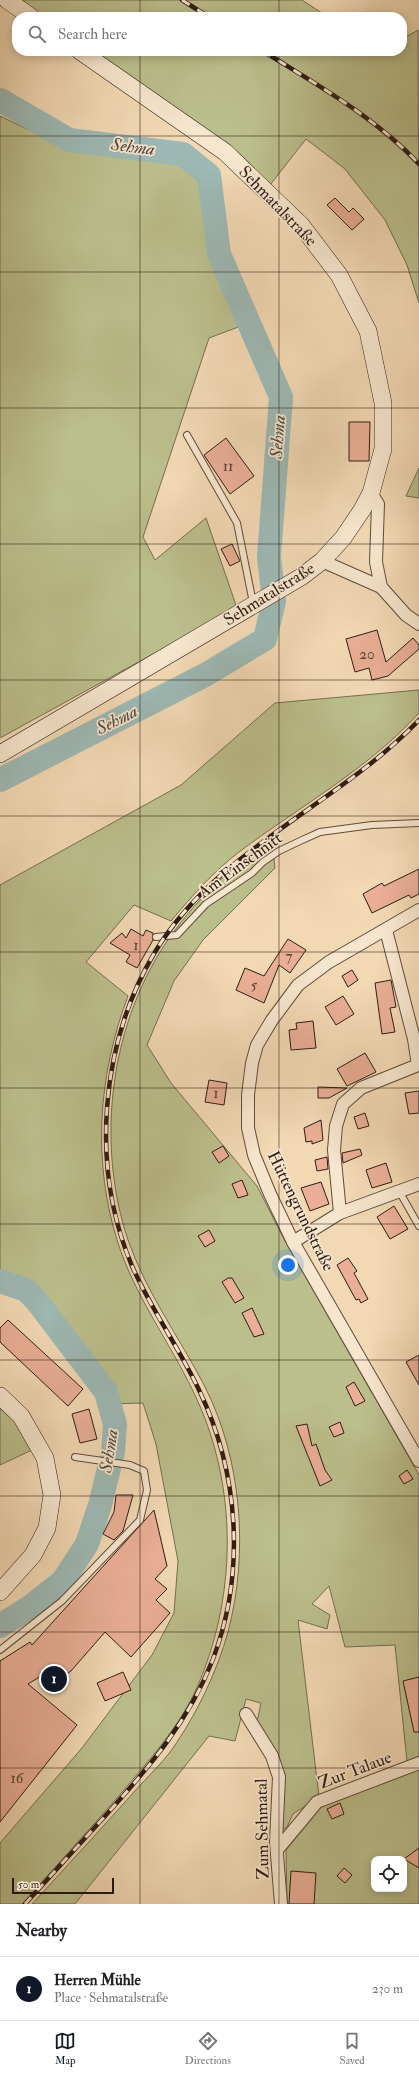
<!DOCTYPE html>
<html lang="en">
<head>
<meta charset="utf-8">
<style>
	:root { --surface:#fff; --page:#f2f2f2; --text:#202124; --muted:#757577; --line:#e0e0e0; --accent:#111827 }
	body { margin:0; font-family:"IM FELL Double Pica",serif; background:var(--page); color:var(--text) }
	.controls { position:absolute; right:12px; bottom:12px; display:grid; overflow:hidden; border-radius:8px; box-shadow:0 2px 10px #0003 }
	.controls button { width:36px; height:36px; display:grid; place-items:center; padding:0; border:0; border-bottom:1px solid var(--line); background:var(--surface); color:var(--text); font:20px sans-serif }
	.scale { position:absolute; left:12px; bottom:10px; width:102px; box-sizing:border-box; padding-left:4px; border:2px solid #2e1c14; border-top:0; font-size:11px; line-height:14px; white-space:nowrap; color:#2e1c14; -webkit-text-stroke:3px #f7e6ce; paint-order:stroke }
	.you { position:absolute; left:288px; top:1265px; width:14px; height:14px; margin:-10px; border:3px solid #fff; border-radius:50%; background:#1a73e8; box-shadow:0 0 0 6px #1a73e833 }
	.badge { display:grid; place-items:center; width:26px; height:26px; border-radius:50%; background:var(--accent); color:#fff; font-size:13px; font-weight:700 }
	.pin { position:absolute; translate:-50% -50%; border:2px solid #fff; box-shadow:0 1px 4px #0006 }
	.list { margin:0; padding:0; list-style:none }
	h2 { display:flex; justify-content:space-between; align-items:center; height:52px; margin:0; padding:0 16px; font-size:17px }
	h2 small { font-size:13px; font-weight:400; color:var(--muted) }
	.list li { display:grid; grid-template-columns:26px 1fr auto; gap:12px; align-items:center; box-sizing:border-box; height:64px; padding:0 16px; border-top:1px solid var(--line) }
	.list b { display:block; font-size:15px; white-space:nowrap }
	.list p { margin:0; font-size:13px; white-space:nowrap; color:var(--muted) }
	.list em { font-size:13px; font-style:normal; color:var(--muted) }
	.icon { flex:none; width:22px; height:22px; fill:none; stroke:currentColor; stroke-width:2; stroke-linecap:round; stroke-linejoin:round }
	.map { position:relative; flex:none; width:419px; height:1904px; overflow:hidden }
	.search { position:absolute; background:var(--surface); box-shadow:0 2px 10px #0003; left:12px; right:12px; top:12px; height:44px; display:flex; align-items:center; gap:10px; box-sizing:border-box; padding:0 14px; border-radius:16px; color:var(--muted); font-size:15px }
	.sheet { height:116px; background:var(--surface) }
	nav { display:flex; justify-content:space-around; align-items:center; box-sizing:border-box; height:56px; border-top:1px solid var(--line); background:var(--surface); font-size:11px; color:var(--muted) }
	nav a { display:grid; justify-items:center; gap:2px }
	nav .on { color:var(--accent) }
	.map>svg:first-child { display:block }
	.green { fill:#bbbf8c; stroke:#746e50; fill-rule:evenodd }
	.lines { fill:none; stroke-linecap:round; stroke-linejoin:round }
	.river { stroke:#9db9b5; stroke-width:24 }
	.building { fill:#eaaf96; stroke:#2e1c14 }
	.lane-casing { stroke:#5f4b3c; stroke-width:8 }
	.street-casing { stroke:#5f4b3c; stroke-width:14 }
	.secondary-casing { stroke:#2e1c14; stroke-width:18 }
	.lane { stroke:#f7e6ce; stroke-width:6 }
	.street { stroke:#f7e6ce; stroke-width:12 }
	.secondary { stroke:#f7e6ce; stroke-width:17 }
	.rail-casing { stroke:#2e1c14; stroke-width:4.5 }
	.rail { stroke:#f7e6ce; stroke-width:3; stroke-dasharray:9; stroke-linecap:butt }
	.grid { fill:none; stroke:#2e1c14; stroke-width:1; stroke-opacity:0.55 }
	.labels { text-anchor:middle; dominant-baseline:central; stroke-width:3.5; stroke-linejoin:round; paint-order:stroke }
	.number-label { font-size:15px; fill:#5d4134 }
	.street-label { font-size:17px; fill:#2e1c14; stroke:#f7e6ce }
	.water-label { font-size:18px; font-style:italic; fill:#4f4b44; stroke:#f7e6ce }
</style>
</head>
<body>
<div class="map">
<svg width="419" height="1904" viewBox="0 0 419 1904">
	<rect width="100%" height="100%" fill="#f2d9b4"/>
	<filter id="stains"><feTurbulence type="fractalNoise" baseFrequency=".005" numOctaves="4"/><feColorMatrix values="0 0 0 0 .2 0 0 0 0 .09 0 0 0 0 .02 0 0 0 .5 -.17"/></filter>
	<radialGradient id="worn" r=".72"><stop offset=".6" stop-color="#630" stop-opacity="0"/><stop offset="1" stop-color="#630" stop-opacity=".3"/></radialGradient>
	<g class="green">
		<path d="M 7,0 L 302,0 L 328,17 L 31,17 Z"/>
		<path d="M 418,30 L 419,303 L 407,265 L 385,220 L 345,169 L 306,139 L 270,185 L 80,51 L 402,51 L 402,39 Z"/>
		<path d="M 0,116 L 64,147 L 178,163 L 202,182 L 209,257 L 241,326 L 209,338 L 143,537 L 155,560 L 206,518 L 237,608 L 0,738 Z"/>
		<path d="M 419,468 L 419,498 L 406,496 Z"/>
		<path d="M 419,690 L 419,713 C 368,769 299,807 239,852 C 213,872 192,896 171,921 L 134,905 L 86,962 L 128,996 C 98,1075 92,1162 118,1243 C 135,1296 169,1341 193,1391 C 239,1485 238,1599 194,1694 C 176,1731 149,1760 123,1791 C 90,1829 56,1866 22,1904 L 0,1904 L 0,1843 L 82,1748 L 152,1655 L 174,1613 L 178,1561 L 156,1444 L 143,1403 L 108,1404 L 36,1300 L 26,1290 L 0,1281 L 0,885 L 181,785 L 275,703 Z"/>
		<path d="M 262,846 L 274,859 L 275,868 L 203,940 L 174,981 L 147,1045 L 171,1083 L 257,1186 L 285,1241 L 419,1475 L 419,1904 L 287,1904 L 286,1850 L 323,1805 L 408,1771 L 395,1645 L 345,1647 L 329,1586 L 312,1604 L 330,1615 L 327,1629 L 298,1620 L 319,1797 L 293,1814 L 286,1829 L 280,1828 L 282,1801 L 257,1722 L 261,1703 L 246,1699 L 235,1741 L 209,1736 L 75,1904 L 32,1904 C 66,1867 100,1830 134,1792 C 148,1776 166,1760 177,1742 C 199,1709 217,1671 228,1632 C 249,1552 242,1459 204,1385 C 179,1337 146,1292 128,1240 C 95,1141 110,1020 172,934 C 197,899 228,871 262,846 ZM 374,1859 L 404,1859 L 404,1889 L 374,1889 Z"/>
		<path d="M 0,1406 L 17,1422 L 32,1450 L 0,1465 Z"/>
	</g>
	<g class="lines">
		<g class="river">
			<path d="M 0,100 L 69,140 L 183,154 L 209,175 L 219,254 L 281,397 L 269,557 L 274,601 L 265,639 L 205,675 L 0,780"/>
			<path d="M 0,1281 L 26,1290 L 36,1300 L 106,1392 L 115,1424 L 113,1452 L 100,1505 L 87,1544 L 63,1581 L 30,1607 L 0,1626"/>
		</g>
	</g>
	<g class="building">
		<path d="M 335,198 L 349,212 L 353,208 L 364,219 L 352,230 L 327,205 Z"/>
		<path d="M 349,422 L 370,422 L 369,461 L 349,461 Z"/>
		<path d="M 226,438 L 254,476 L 230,494 L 204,455 Z"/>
		<path d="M 232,544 L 240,561 L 230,566 L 221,549 Z"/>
		<path d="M 377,630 L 386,662 L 413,638 L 419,645 L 419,649 L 388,676 L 372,680 L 369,668 L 355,672 L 346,639 Z"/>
		<path d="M 419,869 L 419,894 L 411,898 L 409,895 L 372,913 L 363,894 L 382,883 L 384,886 Z"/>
		<path d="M 131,929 L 143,936 L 146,930 L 153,933 L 153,940 L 137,968 L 126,962 L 130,955 L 110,943 L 122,933 L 126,938 Z"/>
		<path d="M 288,939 L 306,950 L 290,973 L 279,965 L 264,1003 L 236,990 L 245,968 L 264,976 Z"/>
		<path d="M 352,970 L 358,980 L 348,987 L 342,976 Z"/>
		<path d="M 391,980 L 396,1007 L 390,1008 L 395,1032 L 382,1034 L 375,983 Z"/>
		<path d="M 343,996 L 354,1014 L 336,1025 L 325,1007 Z"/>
		<path d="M 313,1021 L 316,1048 L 291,1050 L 289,1030 L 297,1029 L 296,1023 Z"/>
		<path d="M 365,1053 L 376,1072 L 347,1086 L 337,1069 Z"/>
		<path d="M 209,1080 L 227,1083 L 224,1105 L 205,1102 Z"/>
		<path d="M 318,1087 L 347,1088 L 329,1098 L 318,1098 Z"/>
		<path d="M 419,1091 L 419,1113 L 409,1114 L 405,1093 Z"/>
		<path d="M 365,1113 L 369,1126 L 358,1129 L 354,1117 Z"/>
		<path d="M 321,1120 L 323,1140 L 312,1144 L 312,1141 L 306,1142 L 304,1128 Z"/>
		<path d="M 223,1146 L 229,1156 L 219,1163 L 212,1152 Z"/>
		<path d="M 360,1149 L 362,1155 L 343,1163 L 342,1153 Z"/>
		<path d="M 327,1157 L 328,1169 L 317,1171 L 315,1160 Z"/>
		<path d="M 386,1163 L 392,1182 L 372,1188 L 366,1170 Z"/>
		<path d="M 242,1180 L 248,1195 L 238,1198 L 232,1184 Z"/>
		<path d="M 321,1182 L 329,1204 L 310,1211 L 301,1188 Z"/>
		<path d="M 394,1206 L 408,1229 L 390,1239 L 377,1217 Z"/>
		<path d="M 209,1230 L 215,1241 L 205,1247 L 198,1236 Z"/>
		<path d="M 348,1258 L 357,1271 L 354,1273 L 368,1299 L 361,1303 L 359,1299 L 356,1300 L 337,1265 Z"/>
		<path d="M 228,1278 L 232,1278 L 244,1298 L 235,1303 L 222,1282 Z"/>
		<path d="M 252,1308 L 264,1334 L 254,1337 L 242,1313 Z"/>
		<path d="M 8,1320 L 83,1389 L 68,1406 L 0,1342 L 0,1328 Z"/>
		<path d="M 419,1355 L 419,1385 L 406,1362 Z"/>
		<path d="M 354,1382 L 365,1401 L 355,1406 L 346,1387 Z"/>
		<path d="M 89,1409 L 97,1439 L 80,1443 L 72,1414 Z"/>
		<path d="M 340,1422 L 344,1433 L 334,1437 L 329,1427 Z"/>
		<path d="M 307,1424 L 312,1446 L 316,1444 L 325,1470 L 332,1480 L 320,1486 L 296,1426 Z"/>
		<path d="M 407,1470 L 413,1479 L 404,1484 L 399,1476 Z"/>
		<path d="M 116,1495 L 133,1495 L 123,1531 L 114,1540 L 103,1534 L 114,1512 Z"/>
		<path d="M 154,1510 L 167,1566 L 155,1579 L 167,1589 L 156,1600 L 170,1613 L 131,1657 L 105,1632 L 71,1671 L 58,1680 L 51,1670 L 28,1684 L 77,1725 L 0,1822 L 0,1661 L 30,1642 L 32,1645 Z"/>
		<path d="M 123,1672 L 131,1690 L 105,1701 L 97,1683 Z"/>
		<path d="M 419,1677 L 419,1732 L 414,1732 L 403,1681 Z"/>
		<path d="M 340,1803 L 344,1814 L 332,1819 L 327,1809 Z"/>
		<path d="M 419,1848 L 419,1868 L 404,1859 Z"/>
		<path d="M 344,1868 L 352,1875 L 345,1883 L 337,1876 Z"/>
		<path d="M 291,1871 L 316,1873 L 314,1904 L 289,1904 Z"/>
	</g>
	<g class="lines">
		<g class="lane-casing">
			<g id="lane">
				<path d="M 187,435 L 237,523 L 253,603"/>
				<path d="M 156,937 L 177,935 L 206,904 L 252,873 L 263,862 L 279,851 L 300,841 L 320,832 L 372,825 L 419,823"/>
				<path d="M 399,1191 L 419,1226"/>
				<path d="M 0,1650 L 62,1601 L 140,1520 L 147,1490 L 144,1471 L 130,1465 L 75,1457"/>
			</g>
		</g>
		<g class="street-casing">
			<g id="street">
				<path d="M 371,493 L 378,504 L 376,562 L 381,587"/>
				<path d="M 322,561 L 381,587 L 406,615 L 419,624"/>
				<path d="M 419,910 L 329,962 L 298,985 L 272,1020 L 257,1045 L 252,1063 L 248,1095 L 248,1128 L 254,1155 L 270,1194 L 293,1242 L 419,1461"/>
				<path d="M 340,1213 L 334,1150 L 336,1126 L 343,1104 L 361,1088 L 418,1065 L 414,1039 L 386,930"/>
				<path d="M 293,1242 L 340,1213 L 419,1184"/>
				<path d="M 246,1714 L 272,1756 L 279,1777 L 276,1842 L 281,1904"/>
				<path d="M 277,1850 L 317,1802 L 419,1763"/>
			</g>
		</g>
		<g class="secondary-casing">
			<g id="secondary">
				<path d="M 7,0 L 31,17"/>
				<path d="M 0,754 L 301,577 L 322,561 L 343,538 L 362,510 L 371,493 L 383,449 L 383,403 L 368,331 L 339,275 L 301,225 L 225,152 L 80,51"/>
				<path d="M 0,1396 L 21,1416 L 45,1458 L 52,1495 L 47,1528 L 33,1555 L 0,1592"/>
			</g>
		</g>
		<use href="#lane" class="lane"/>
		<use href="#street" class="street"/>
		<use href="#secondary" class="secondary"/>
		<g class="rail-casing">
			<g id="rail">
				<path d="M 182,0 L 209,17"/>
				<path d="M 263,51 C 317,85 375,117 419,164"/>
				<path d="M 25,1904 C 52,1874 79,1845 106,1815 C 150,1766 189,1721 213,1659 C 246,1572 239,1473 199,1390 C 179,1348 151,1309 132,1266 C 90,1167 100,1044 155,952 C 218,848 337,806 419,720"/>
			</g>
		</g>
		<use href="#rail" class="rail"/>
	</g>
	<path class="grid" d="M 140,0 L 140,17M 279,0 L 279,17M 140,51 L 140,1904M 279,51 L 279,1904M 0,136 L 419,136M 0,272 L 419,272M 0,408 L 419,408M 0,544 L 419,544M 0,680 L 419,680M 0,816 L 419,816M 0,952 L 419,952M 0,1088 L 419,1088M 0,1224 L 419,1224M 0,1360 L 419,1360M 0,1496 L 419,1496M 0,1632 L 419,1632M 0,1768 L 419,1768"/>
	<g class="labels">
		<g class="number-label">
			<text x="228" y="466">11</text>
			<text x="367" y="654">20</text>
			<text x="136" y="945">1</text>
			<text x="289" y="956">7</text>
			<text x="254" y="985">5</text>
			<text x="216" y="1093">1</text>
			<text x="17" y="1778">16</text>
		</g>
		<g class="street-label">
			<text transform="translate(278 206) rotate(46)">Sehmatalstraße</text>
			<text transform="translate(269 594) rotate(-32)">Sehmatalstraße</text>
			<text transform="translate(240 865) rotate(-36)">Am Einschnitt</text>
			<text transform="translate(301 1211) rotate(64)">Hüttengrundstraße</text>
			<text transform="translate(355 1770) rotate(-21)">Zur Talaue</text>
			<text transform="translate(262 1829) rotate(-91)">Zum Sehmatal</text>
		</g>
		<g class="water-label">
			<text transform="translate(133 147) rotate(7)">Sehma</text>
			<text transform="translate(278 437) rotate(-86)">Sehma</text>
			<text transform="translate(117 720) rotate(-27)">Sehma</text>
			<text transform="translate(109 1451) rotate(-81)">Sehma</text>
		</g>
	</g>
	<rect width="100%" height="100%" filter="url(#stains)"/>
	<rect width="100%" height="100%" fill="url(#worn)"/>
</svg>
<div class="controls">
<button><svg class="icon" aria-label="locate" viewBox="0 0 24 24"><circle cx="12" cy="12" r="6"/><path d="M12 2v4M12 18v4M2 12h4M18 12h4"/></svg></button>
</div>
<div class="scale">50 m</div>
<div class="you"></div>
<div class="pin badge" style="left:54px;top:1679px">1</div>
<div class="search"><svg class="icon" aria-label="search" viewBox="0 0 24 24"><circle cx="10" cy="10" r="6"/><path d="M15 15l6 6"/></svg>Search here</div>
</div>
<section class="sheet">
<h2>Nearby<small></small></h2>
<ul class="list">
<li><span class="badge">1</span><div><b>Herren Mühle</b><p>Place · Sehmatalstraße</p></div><em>230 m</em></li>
</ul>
</section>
<nav>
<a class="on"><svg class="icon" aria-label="map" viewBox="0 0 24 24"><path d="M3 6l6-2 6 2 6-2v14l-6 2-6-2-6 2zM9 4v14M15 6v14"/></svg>Map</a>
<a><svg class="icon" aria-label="directions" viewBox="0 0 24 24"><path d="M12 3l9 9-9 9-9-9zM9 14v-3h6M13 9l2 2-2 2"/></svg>Directions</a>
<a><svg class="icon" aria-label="saved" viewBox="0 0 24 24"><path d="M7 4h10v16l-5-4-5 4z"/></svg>Saved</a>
</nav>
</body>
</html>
